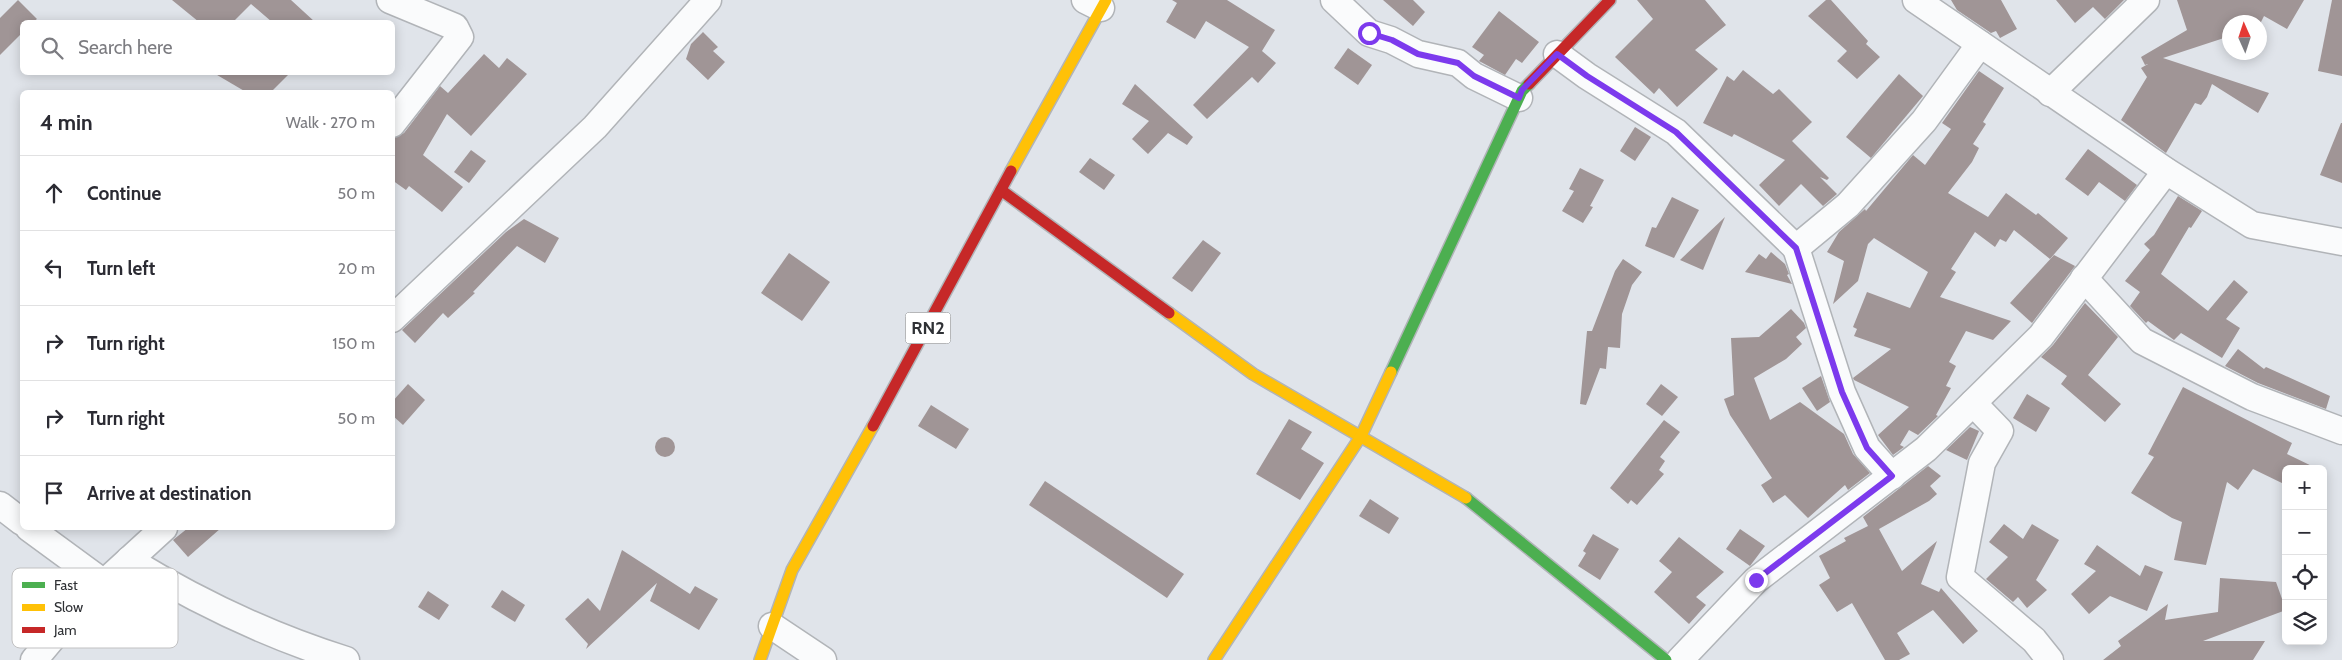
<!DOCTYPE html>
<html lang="en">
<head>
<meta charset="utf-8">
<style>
	:root { --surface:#fff; --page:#f2f2f3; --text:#2b2b33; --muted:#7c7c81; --line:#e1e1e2 }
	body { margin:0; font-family:Cabin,sans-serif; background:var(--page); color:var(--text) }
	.controls { position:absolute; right:15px; bottom:15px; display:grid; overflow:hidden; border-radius:8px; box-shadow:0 2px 12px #0003 }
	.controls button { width:45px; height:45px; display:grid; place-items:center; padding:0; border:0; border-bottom:1px solid var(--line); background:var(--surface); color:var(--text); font:25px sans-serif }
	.compass { position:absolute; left:2222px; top:15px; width:45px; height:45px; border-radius:50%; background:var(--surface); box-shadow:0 2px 12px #0003; rotate:357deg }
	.stop { position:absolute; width:15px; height:15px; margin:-11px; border:4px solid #7c3aed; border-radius:50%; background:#fff }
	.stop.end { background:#7c3aed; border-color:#fff; box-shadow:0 1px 5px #0008 }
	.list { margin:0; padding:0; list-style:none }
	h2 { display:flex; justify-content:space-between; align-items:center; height:65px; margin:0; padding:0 20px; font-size:21px }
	h2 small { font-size:16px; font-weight:400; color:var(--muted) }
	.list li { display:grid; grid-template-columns:32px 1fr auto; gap:15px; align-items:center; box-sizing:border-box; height:75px; padding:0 20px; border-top:1px solid var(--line) }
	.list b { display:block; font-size:19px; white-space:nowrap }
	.list em { font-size:16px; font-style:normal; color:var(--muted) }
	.icon { flex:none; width:28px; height:28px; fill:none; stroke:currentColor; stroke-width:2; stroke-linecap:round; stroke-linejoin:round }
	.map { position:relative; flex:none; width:2342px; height:660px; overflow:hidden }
	.search { position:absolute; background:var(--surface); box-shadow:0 2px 12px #0003; left:20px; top:20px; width:375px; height:55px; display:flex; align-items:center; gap:12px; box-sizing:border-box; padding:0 18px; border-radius:8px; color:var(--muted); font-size:19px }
	.panel { position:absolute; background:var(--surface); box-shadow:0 2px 12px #0003; left:20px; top:90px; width:375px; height:440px; border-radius:8px }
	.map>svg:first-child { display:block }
	.building { fill:#a09596 }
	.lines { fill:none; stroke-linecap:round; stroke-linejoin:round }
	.street-casing { stroke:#b1b4b8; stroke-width:29 }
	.fast-casing { stroke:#b1b4b8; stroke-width:14 }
	.slow-casing { stroke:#b1b4b8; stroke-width:14 }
	.jam-casing { stroke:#b1b4b8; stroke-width:14 }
	.street { stroke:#fafbfc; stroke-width:26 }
	.fast { stroke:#4caf50; stroke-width:11 }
	.slow { stroke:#ffc107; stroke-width:11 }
	.jam { stroke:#c62828; stroke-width:11 }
	.route { stroke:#7c3aed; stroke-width:6 }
	.labels { text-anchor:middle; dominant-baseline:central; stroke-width:5; stroke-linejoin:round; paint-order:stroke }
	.shield { fill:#fff; stroke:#6d6f72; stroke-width:1 }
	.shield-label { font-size:18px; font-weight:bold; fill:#2f3135 }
	.key { fill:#fff; stroke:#c1c1c2; stroke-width:1 }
	.key-label { font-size:14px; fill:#2f3135 }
</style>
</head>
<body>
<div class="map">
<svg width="2342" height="660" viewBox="0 0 2342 660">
	<rect width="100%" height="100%" fill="#e0e4ea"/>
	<g class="building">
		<path d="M 18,0 L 37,19 L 33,22 L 22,22 L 22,33 L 0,55 L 0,18 Z"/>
		<path d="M 172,0 L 291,0 L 315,22 L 272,22 L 251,4 L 233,22 L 199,22 Z"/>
		<path d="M 1172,0 L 1227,0 L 1275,30 L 1262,51 L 1276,63 L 1258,83 L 1252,77 L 1207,119 L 1193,105 L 1249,47 L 1206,21 L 1195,39 L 1166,22 L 1177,3 Z"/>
		<path d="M 1383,0 L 1413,0 L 1425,12 L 1413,26 Z"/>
		<path d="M 1637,0 L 1705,0 L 1726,25 L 1695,50 L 1718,69 L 1677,107 L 1659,88 L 1654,94 L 1615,57 L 1653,19 Z"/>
		<path d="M 1826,0 L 1831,0 L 1868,41 L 1866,44 L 1880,57 L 1857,79 L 1837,61 L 1847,51 L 1808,16 Z"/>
		<path d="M 1951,0 L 2001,0 L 2017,29 L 2000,38 L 1996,31 L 1991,33 L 1957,10 Z"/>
		<path d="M 2056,0 L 2124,0 L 2105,19 L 2093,7 L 2075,23 Z"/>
		<path d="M 2177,0 L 2304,0 L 2287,29 L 2264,16 L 2260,24 L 2230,22 L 2230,42 L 2224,38 L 2163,58 L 2269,93 L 2258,113 L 2212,84 L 2207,97 L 2201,105 L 2195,103 L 2166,153 L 2121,120 L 2147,77 L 2141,68 L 2148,64 L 2145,65 L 2141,57 L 2187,30 Z"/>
		<path d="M 2332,0 L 2342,0 L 2342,76 L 2318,71 Z"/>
		<path d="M 1499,11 L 1539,42 L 1522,63 L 1516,59 L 1505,75 L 1479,61 L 1484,55 L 1472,47 Z"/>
		<path d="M 703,32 L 718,47 L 713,51 L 725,62 L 708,80 L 686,59 L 691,44 Z"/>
		<path d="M 1348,48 L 1372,65 L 1358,85 L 1334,68 Z"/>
		<path d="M 484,54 L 499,68 L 507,58 L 527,74 L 471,136 L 447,114 L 423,155 L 463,187 L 442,212 L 409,186 L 406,190 L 392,180 L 392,139 L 404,133 L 440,86 L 448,93 Z"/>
		<path d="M 1743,70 L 1773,94 L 1779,89 L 1812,122 L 1792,141 L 1829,178 L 1827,180 L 1820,177 L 1837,194 L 1823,206 L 1801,184 L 1779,206 L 1759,185 L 1785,160 L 1734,134 L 1732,137 L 1703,123 L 1727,76 L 1734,81 Z"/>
		<path d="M 1979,71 L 2004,88 L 1983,122 L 1986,124 L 1973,144 L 1979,148 L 1972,162 L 1948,193 L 1988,217 L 2006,193 L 2036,215 L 2038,213 L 2068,238 L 2050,259 L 2014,230 L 2006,242 L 2000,239 L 1995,247 L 1975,232 L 1951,269 L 1956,272 L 1940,297 L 2011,321 L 1993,340 L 1966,331 L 1949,362 L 1956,366 L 1946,386 L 1951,388 L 1936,415 L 1938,416 L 1918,435 L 1909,430 L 1900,445 L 1904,447 L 1893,455 L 1878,435 L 1909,407 L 1854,380 L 1853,378 L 1891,349 L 1854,336 L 1857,329 L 1853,327 L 1867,292 L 1910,308 L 1928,272 L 1874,238 L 1868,244 L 1858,281 L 1833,304 L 1844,261 L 1827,252 L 1839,232 L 1865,209 L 1866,211 L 1913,155 L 1925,165 L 1951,129 L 1942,123 Z"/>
		<path d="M 212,72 L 291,72 L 271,92 L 246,92 Z"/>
		<path d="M 1899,74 L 1923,96 L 1871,158 L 1846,137 Z"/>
		<path d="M 1135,84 L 1193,137 L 1187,145 L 1168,133 L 1148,154 L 1132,139 L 1149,121 L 1122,104 Z"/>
		<path d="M 2341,123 L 2342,123 L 2342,183 L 2320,175 Z"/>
		<path d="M 1635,127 L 1651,137 L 1635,161 L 1620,151 Z"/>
		<path d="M 2088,149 L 2137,185 L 2125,201 L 2099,182 L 2088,196 L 2065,179 Z"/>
		<path d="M 471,150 L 486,161 L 469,183 L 454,172 Z"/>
		<path d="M 1090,158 L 1115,175 L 1104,190 L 1079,172 Z"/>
		<path d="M 1580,168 L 1604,180 L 1590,206 L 1593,207 L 1583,223 L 1562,211 L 1574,191 L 1569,189 Z"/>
		<path d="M 2178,196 L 2202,211 L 2191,228 L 2189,227 L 2161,274 L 2208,311 L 2234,280 L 2248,292 L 2226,319 L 2240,328 L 2222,358 L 2181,333 L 2174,340 L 2148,321 L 2146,323 L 2145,322 L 2130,306 L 2140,292 L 2125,281 L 2150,250 L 2144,244 L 2154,235 Z"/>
		<path d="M 1672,197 L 1699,210 L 1674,258 L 1645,246 L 1652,227 L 1656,228 Z"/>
		<path d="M 1725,217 L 1703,270 L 1680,260 Z"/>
		<path d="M 524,219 L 559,238 L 545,263 L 517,246 L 473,292 L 475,293 L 448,318 L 443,313 L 415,343 L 402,330 L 506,232 Z"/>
		<path d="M 1203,240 L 1221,253 L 1192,292 L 1172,278 Z"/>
		<path d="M 1771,252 L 1785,264 L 1789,274 L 1787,275 L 1792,284 L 1745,272 L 1759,254 L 1766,259 Z"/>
		<path d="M 789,253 L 830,282 L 802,321 L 761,293 Z"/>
		<path d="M 2054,255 L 2075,266 L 2032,323 L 2010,303 Z"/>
		<path d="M 1623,259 L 1642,272 L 1632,285 L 1622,314 L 1620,348 L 1608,347 L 1606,369 L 1600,368 L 1586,405 L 1580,404 L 1587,331 L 1592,331 L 1615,271 Z"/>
		<path d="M 2085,303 L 2118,337 L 2088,375 L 2121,404 L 2105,422 L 2061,384 L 2067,376 L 2041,357 L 2053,345 Z"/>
		<path d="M 1791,309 L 1804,323 L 1806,328 L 1796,337 L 1802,344 L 1786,359 L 1754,378 L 1770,420 L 1800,402 L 1844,434 L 1853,454 L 1870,473 L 1848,490 L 1845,485 L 1808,518 L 1785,495 L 1773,503 L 1761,485 L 1772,478 L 1730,415 L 1724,399 L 1734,395 L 1731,338 L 1759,337 Z"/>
		<path d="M 2238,349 L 2264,369 L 2266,367 L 2330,396 L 2326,409 L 2258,383 L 2225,366 Z"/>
		<path d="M 1821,376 L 1830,402 L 1817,411 L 1802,388 Z"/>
		<path d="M 408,384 L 425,400 L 403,425 L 392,415 L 392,402 Z"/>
		<path d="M 1661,384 L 1678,397 L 1662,416 L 1646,404 Z"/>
		<path d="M 2183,387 L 2292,443 L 2287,454 L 2318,469 L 2286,469 L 2286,485 L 2253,469 L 2238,490 L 2227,482 L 2206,565 L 2174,560 L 2182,522 L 2172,518 L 2131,493 L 2154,457 L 2148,454 Z"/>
		<path d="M 2027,394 L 2050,408 L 2036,432 L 2013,418 Z"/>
		<path d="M 931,405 L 969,429 L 956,449 L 918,426 Z"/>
		<path d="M 1289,419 L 1312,432 L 1301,449 L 1324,463 L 1300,500 L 1256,474 Z"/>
		<path d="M 1664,420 L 1680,432 L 1660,457 L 1665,461 L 1659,470 L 1664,474 L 1637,505 L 1631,500 L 1628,504 L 1610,488 Z"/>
		<path d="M 1970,427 L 1979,431 L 1967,460 L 1946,450 Z"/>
		<circle cx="665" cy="447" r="10"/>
		<path d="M 1928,466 L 1941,476 L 1930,486 L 1937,494 L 1929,501 L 1879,529 L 1902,571 L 1937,541 L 1921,584 L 1939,592 L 1941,588 L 1978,631 L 1963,644 L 1933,610 L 1897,633 L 1910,654 L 1899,660 L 1885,660 L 1852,603 L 1837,612 L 1819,585 L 1830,578 L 1819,556 L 1846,541 L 1844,538 L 1868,526 L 1863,517 Z"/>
		<path d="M 1045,481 L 1184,574 L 1167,598 L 1029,505 Z"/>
		<path d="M 1370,499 L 1399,518 L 1389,534 L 1359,516 Z"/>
		<path d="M 2004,524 L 2023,539 L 2032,524 L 2059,540 L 2036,580 L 2047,590 L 2027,608 L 2018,597 L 2013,602 L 1986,579 L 2008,557 L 1989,542 Z"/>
		<path d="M 188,528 L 221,528 L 188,557 L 173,540 Z"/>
		<path d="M 1740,529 L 1765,546 L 1750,566 L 1726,549 Z"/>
		<path d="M 1593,534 L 1619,549 L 1600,580 L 1578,566 L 1586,553 L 1583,551 Z"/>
		<path d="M 1679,537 L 1724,572 L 1696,597 L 1706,605 L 1689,624 L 1654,592 L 1672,572 L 1659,561 Z"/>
		<path d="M 2097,545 L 2140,576 L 2145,565 L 2163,572 L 2147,611 L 2110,596 L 2089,614 L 2071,594 L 2096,571 L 2084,564 Z"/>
		<path d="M 622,550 L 690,594 L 695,586 L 718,599 L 699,630 L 650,601 L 657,583 L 586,649 L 588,644 L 565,619 L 588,598 L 600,611 Z"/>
		<path d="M 2220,578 L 2276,582 L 2286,610 L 2203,641 L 2265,641 L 2253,660 L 2103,660 L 2121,646 L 2118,641 L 2168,604 L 2165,620 L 2218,612 Z"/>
		<path d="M 502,590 L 525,605 L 515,622 L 491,607 Z"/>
		<path d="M 428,591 L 449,605 L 439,620 L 418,607 Z"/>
	</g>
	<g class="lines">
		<g class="street-casing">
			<g id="street">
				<path d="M 390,0 L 455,27 L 460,37 L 392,124"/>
				<path d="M 1085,0 L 1101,8"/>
				<path d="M 1334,0 L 1369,33 L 1391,40 L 1418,54 L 1458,63 L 1474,76 L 1519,98"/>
				<path d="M 1916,0 L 2166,171 L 2252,225 L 2342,242"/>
				<path d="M 1557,54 L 1587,76 L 1676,132 L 1796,248"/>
				<path d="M 2050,93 L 2146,0"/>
				<path d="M 2084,278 L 2142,341 L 2252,397 L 2342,431"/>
				<path d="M 392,319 L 595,127 L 708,0"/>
				<path d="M 1973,403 L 2000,431 L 1982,463 L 1960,577 L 2034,640 L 2050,660"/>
				<path d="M 1892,476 L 1867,448 L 1842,392 L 1796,248 L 1848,205 L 1924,121 L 1980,44"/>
				<path d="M 0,505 L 22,522"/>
				<path d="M 29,528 L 104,583"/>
				<path d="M 129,560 C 198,602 269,636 346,660"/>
				<path d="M 772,626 L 823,660"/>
				<path d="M 34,660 L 82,603 L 164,528"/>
				<path d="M 1680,660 L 1756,580 L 1926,449 L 2041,336 L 2166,171"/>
			</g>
		</g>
		<g class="fast-casing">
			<g id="fast">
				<path d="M 1391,372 L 1522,91 L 1529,84"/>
				<path d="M 1466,498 L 1666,660"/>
			</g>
		</g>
		<g class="slow-casing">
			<g id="slow">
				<path d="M 1011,171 L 1106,0"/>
				<path d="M 1169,313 L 1253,374 L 1466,498"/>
				<path d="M 760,660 L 792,570 L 873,426"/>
				<path d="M 1214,660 L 1361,436 L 1391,372"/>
			</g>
		</g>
		<g class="jam-casing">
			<g id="jam">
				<path d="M 1529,84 L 1610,0"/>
				<path d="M 1001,190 L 1169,313"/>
				<path d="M 873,426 L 1011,171"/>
			</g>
		</g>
		<use href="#street" class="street"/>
		<use href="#fast" class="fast"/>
		<use href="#slow" class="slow"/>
		<use href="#jam" class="jam"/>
	</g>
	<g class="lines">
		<path class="route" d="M 1369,33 L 1392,40 L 1418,54 L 1458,63 L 1474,76 L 1519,98 L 1522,90 L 1557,54 L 1587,76 L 1676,132 L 1796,248 L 1842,392 L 1867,448 L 1892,476 L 1756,580"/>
	</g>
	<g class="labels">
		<rect class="shield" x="905.5" y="312.5" width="45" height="31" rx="4"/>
		<g class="shield-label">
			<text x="928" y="328">RN2</text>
		</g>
	</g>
	<rect x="12" y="568" width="166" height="80" rx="8" class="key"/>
	<rect x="22" y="582" width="23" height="6" fill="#4caf50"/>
	<rect x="22" y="604" width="23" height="7" fill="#ffc107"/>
	<rect x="22" y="627" width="23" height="6" fill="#c62828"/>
	<g class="key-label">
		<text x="54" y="590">Fast</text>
		<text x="54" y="612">Slow</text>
		<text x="54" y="635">Jam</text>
	</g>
</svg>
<div class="controls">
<button>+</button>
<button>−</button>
<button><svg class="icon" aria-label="locate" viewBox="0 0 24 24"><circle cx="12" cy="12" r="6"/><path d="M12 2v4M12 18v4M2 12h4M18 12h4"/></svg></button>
<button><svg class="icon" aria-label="layers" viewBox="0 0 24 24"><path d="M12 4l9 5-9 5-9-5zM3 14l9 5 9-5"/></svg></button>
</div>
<svg class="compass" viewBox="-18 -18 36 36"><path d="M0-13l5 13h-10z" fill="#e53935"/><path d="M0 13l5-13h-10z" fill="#7c7c81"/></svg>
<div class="stop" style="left:1369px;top:33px"></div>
<div class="stop end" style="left:1756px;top:580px"></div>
<div class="search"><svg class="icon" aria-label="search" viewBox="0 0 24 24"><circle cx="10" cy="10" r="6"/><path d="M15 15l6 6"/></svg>Search here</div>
<section class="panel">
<h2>4 min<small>Walk · 270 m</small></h2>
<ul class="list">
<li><svg class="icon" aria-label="ahead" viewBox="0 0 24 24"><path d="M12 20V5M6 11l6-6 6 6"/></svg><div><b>Continue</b></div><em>50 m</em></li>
<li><svg class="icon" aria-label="left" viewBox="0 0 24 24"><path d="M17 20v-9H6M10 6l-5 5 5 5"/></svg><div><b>Turn left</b></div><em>20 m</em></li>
<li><svg class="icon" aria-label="right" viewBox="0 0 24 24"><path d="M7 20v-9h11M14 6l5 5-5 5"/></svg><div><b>Turn right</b></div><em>150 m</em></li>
<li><svg class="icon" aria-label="right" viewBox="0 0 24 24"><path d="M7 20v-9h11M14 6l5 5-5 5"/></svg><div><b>Turn right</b></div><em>50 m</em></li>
<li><svg class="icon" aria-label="arrive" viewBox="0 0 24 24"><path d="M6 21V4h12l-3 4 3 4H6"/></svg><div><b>Arrive at destination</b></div></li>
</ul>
</section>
</div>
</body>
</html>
